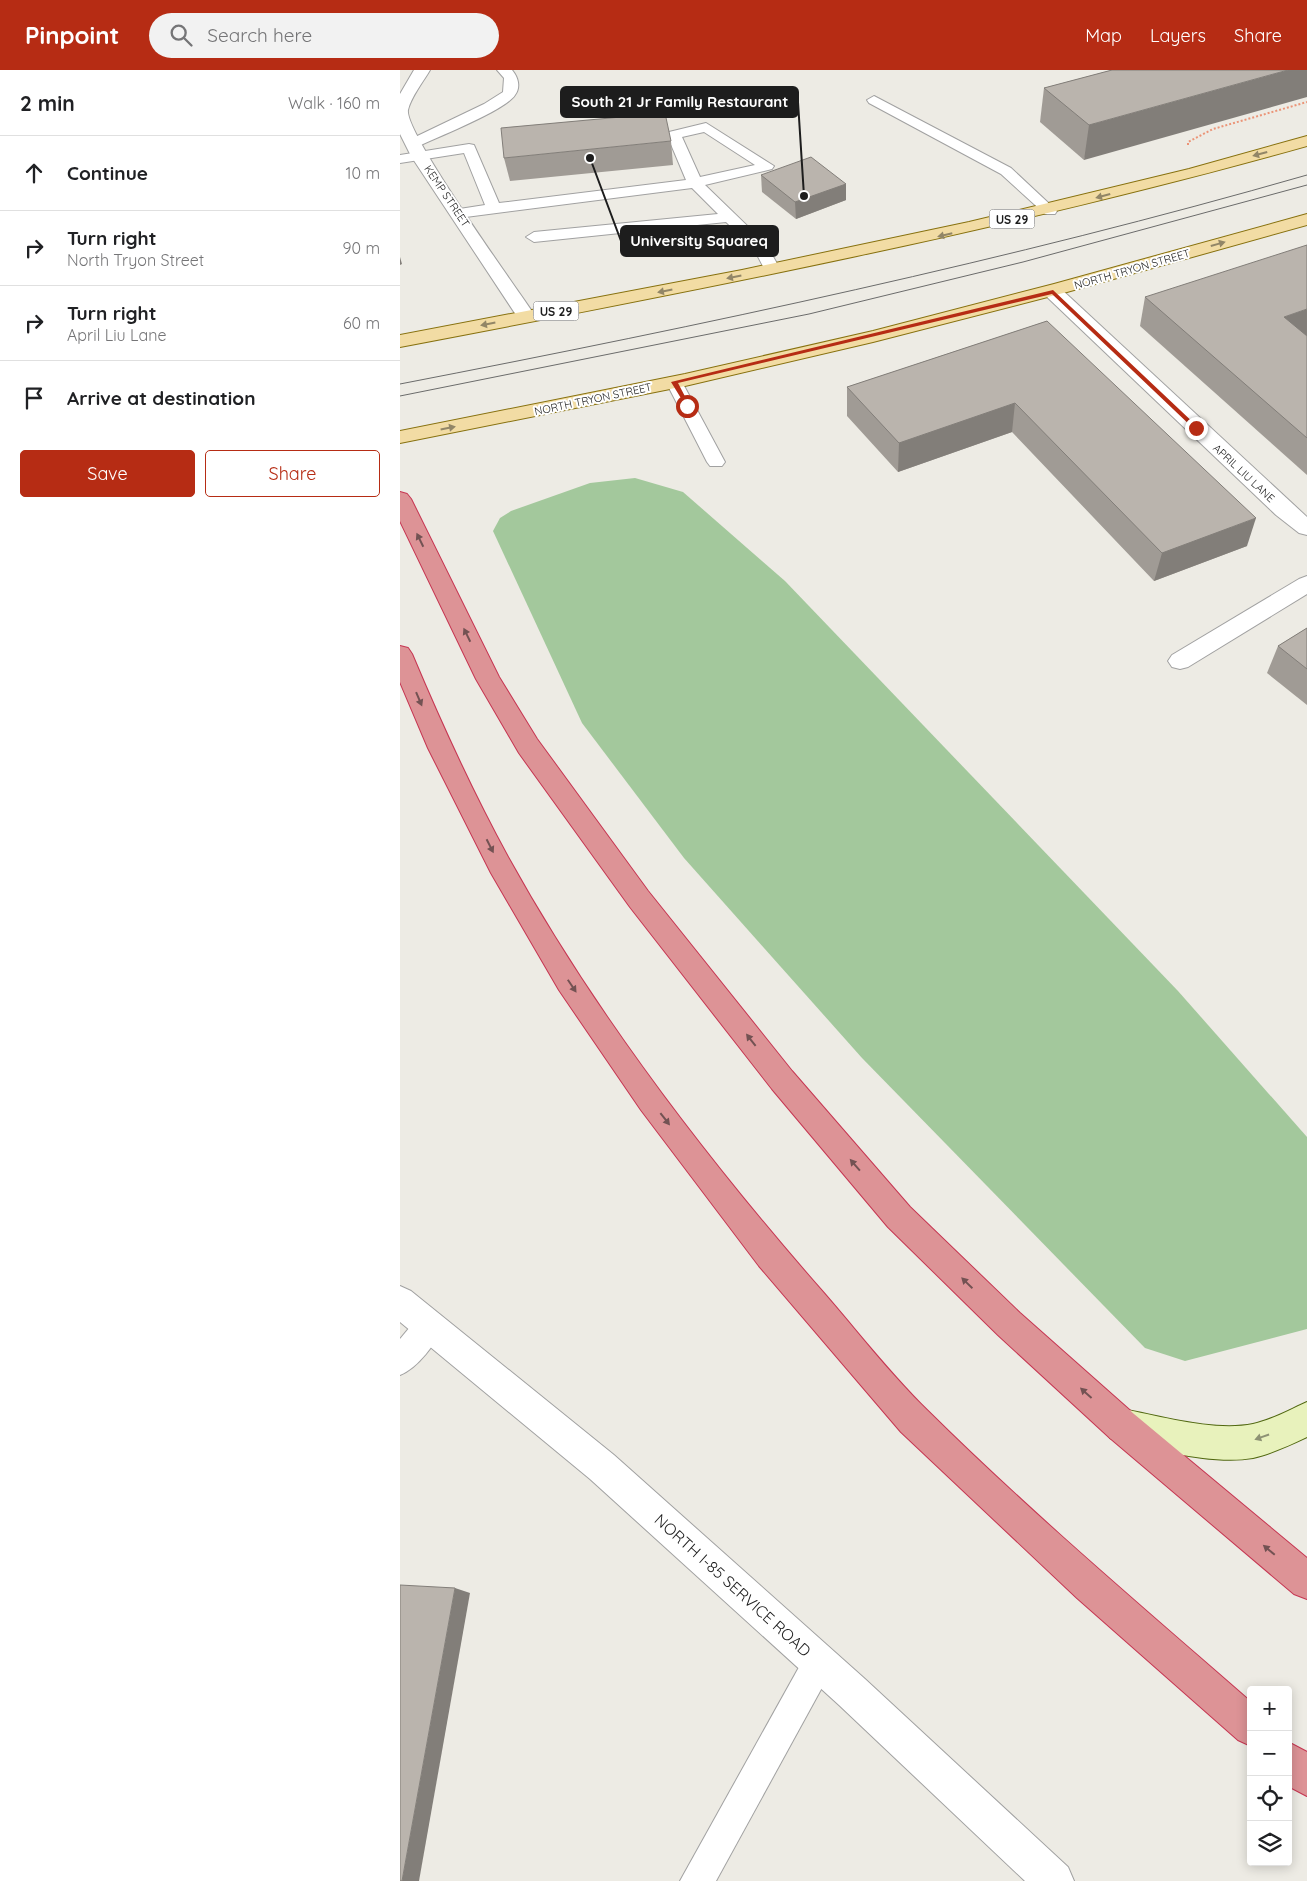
<!DOCTYPE html>
<html lang="en">
<head>
<meta charset="utf-8">
<style>
	:root { --surface:#fff; --page:#f2f2f2; --text:#202124; --muted:#757577; --line:#e0e0e0; --accent:#b62c14 }
	body { margin:0; font-family:Quicksand,sans-serif; background:var(--page); color:var(--text) }
	.controls { position:absolute; right:15px; bottom:15px; display:grid; overflow:hidden; border-radius:5px; box-shadow:0 2px 12px #0003 }
	.controls button { width:45px; height:45px; display:grid; place-items:center; padding:0; border:0; border-bottom:1px solid var(--line); background:var(--surface); color:var(--text); font:25px sans-serif }
	.stop { position:absolute; width:15px; height:15px; margin:-11px; border:4px solid #b62c14; border-radius:50%; background:#fff }
	.stop.end { background:#b62c14; border-color:#fff; box-shadow:0 1px 5px #0008 }
	.list { margin:0; padding:0; list-style:none }
	h2 { display:flex; justify-content:space-between; align-items:center; height:65px; margin:0; padding:0 20px; font-size:21px }
	h2 small { font-size:16px; font-weight:400; color:var(--muted) }
	.list li { display:grid; grid-template-columns:32px 1fr auto; gap:15px; align-items:center; box-sizing:border-box; height:75px; padding:0 20px; border-top:1px solid var(--line) }
	.list b { display:block; font-size:19px; white-space:nowrap }
	.list p { margin:0; font-size:16px; white-space:nowrap; color:var(--muted) }
	.list em { font-size:16px; font-style:normal; color:var(--muted) }
	.actions { display:flex; gap:10px; padding:15px 20px }
	.actions a { flex:1; padding:11px 0; border:1px solid var(--accent); border-radius:5px; text-align:center; font-size:18px; color:var(--accent) }
	.actions .main { background:var(--accent); color:#fff }
	.icon { flex:none; width:28px; height:28px; fill:none; stroke:currentColor; stroke-width:2; stroke-linecap:round; stroke-linejoin:round }
	.map { position:relative; flex:none; width:907px; height:1811px; overflow:hidden }
	header { display:flex; align-items:center; gap:30px; box-sizing:border-box; height:70px; padding:0 25px; background:var(--accent); color:#fff }
	header strong { font-size:24px }
	nav { display:flex; gap:28px; margin-inline-start:auto; font-size:18px }
	.search { width:350px; height:45px; background:var(--page); display:flex; align-items:center; gap:12px; box-sizing:border-box; padding:0 18px; border-radius:28px; color:var(--muted); font-size:19px }
	main { display:flex }
	aside { flex:1; background:var(--surface) }
	.map>svg:first-child { display:block }
	.forest { fill:#a3c89c }
	.lines { fill:none; stroke-linecap:round; stroke-linejoin:round }
	.lane-casing { stroke:#a1a1a1; stroke-width:2 }
	.street-casing { stroke:#a1a1a1; stroke-width:2 }
	.secondary-casing { stroke:#516810; stroke-width:2 }
	.primary-casing { stroke:#87710f; stroke-width:2 }
	.highway-casing { stroke:#c63652; stroke-width:2 }
	.path { stroke:#eb9477; stroke-width:2; stroke-dasharray:2 2; stroke-linecap:butt }
	.lane { fill:#fff; fill-rule:evenodd }
	.street { fill:#fff; fill-rule:evenodd }
	.secondary { fill:#e8f2bc; fill-rule:evenodd }
	.primary { fill:#f2dca4; fill-rule:evenodd }
	.highway { fill:#dd9396; fill-rule:evenodd }
	.tram { stroke:#6b6b6b; stroke-width:1 }
	.wall { fill:#a09b95 }
	.shaded-wall { fill:#827e79 }
	.building { fill:#bab4ad; stroke:#827e79 }
	.oneway { fill:#928667 }
	.oneway2 { fill:#735253 }
	.oneway3 { fill:#8d9274 }
	.route { fill:#b62c14 }
	.labels { text-anchor:middle; dominant-baseline:central; stroke-width:4; stroke-linejoin:round; paint-order:stroke }
	.far-street-label { font-size:11px; fill:#1d1d1d; stroke:#fff }
	.shield { fill:#fff; stroke:#616161; stroke-width:1 }
	.shield-label { font-size:12px; font-weight:bold; fill:#1d1d1d }
	.near-street-label { font-size:16px; fill:#1d1d1d; stroke:#fff }
	.leader { fill:none; stroke:#1d1d1d; stroke-width:2 }
	.callout-dot { fill:#1d1d1d; stroke:#fff; stroke-width:2 }
	.callout { fill:#1d1d1d; stroke:#1d1d1d; stroke-width:2 }
	.callout-label { font-size:15px; text-anchor:middle; font-weight:bold; fill:#fff }
</style>
</head>
<body>
<header>
<strong>Pinpoint</strong>
<div class="search"><svg class="icon" aria-label="search" viewBox="0 0 24 24"><circle cx="10" cy="10" r="6"/><path d="M15 15l6 6"/></svg>Search here</div>
<nav><a>Map</a><a>Layers</a><a>Share</a></nav>
</header>
<main>
<aside>
<h2>2 min<small>Walk · 160 m</small></h2>
<ul class="list">
<li><svg class="icon" aria-label="ahead" viewBox="0 0 24 24"><path d="M12 20V5M6 11l6-6 6 6"/></svg><div><b>Continue</b></div><em>10 m</em></li>
<li><svg class="icon" aria-label="right" viewBox="0 0 24 24"><path d="M7 20v-9h11M14 6l5 5-5 5"/></svg><div><b>Turn right</b><p>North Tryon Street</p></div><em>90 m</em></li>
<li><svg class="icon" aria-label="right" viewBox="0 0 24 24"><path d="M7 20v-9h11M14 6l5 5-5 5"/></svg><div><b>Turn right</b><p>April Liu Lane</p></div><em>60 m</em></li>
<li><svg class="icon" aria-label="arrive" viewBox="0 0 24 24"><path d="M6 21V4h12l-3 4 3 4H6"/></svg><div><b>Arrive at destination</b></div></li>
</ul>
<div class="actions"><a class="main">Save</a><a>Share</a></div>
</aside>
<div class="map">
<svg width="907" height="1811" viewBox="0 0 907 1811">
	<rect width="100%" height="100%" fill="#edebe4"/>
	<path class="forest" d="M 235,408 L 283,422 L 385,511 L 778,921 L 907,1067 L 907,1259 L 785,1291 L 745,1278 L 462,988 L 284,788 L 182,653 L 93,461 L 100,448 L 111,441 L 190,413 Z"/>
	<g class="lines">
		<g class="lane-casing">
			<g id="lane">
				<path d="M 97,0 L 112,0 C 118,7 121,17 115,25 C 106,40 38,67 19,76 L 9,76 L 7,73 L 9,70 L 84,34 L 103,22 L 104,8 Z"/>
				<path d="M 474,26 L 611,98 L 657,141 L 655,144 L 645,144 L 601,104 L 469,33 L 467,30 Z"/>
				<path d="M 306,53 L 374,96 L 372,99 L 305,115 L 366,174 L 380,199 L 378,202 L 366,202 L 354,179 L 326,152 L 134,172 L 126,167 L 134,162 L 318,144 L 292,118 L 58,148 L 50,143 L 53,140 L 85,135 L 64,83 L 0,93 L 0,85 L 69,74 L 74,75 L 99,133 L 286,110 L 267,65 L 269,62 ZM 304,62 L 355,95 L 300,107 L 282,67 Z"/>
				<path d="M 274,307 L 280,308 L 282,312 L 325,392 L 322,396 L 310,396 L 307,392 L 266,312 L 268,308 Z"/>
				<path d="M 30,1241 L 40,1245 L 44,1255 C 36,1273 18,1298 0,1305 L 0,1269 L 20,1245 Z"/>
				<path d="M 419,1576 L 430,1581 L 435,1592 L 430,1603 L 316,1811 L 280,1811 L 408,1581 Z"/>
			</g>
		</g>
		<g class="street-casing">
			<g id="street">
				<path d="M 14,0 L 30,0 C 23,12 11,27 8,40 C 4,62 117,219 136,247 L 134,251 L 120,251 L 11,86 L 0,64 L 0,24 Z"/>
				<path d="M 653,216 L 660,218 L 907,447 L 907,465 L 899,463 L 876,445 L 646,226 L 644,222 L 646,218 Z"/>
				<path d="M 907,506 L 907,524 L 788,597 L 780,599 L 772,597 L 768,591 L 772,585 L 899,509 Z"/>
				<path d="M 0,1216 L 11,1221 L 214,1385 L 465,1609 L 668,1797 L 674,1811 L 625,1811 L 439,1635 L 190,1409 L 0,1252 Z"/>
			</g>
		</g>
		<g class="secondary-casing">
			<path id="secondary" d="M 907,1332 L 907,1367 C 890,1375 871,1384 853,1388 C 814,1395 760,1380 722,1373 L 710,1368 L 705,1356 L 710,1344 L 722,1339 C 761,1346 814,1362 853,1354 C 872,1350 889,1340 907,1332 Z"/>
		</g>
		<g class="primary-casing">
			<g id="primary">
				<path d="M 907,66 L 907,76 C 608,160 305,219 0,277 L 0,265 L 342,200 L 569,152 L 789,99 Z"/>
				<path d="M 907,144 L 907,155 L 667,222 L 473,272 L 285,316 L 0,373 L 0,361 L 285,304 L 473,261 L 654,214 Z"/>
			</g>
		</g>
		<g class="highway-casing">
			<g id="highway">
				<path d="M 0,422 L 7,424 L 11,429 L 99,607 L 137,669 L 248,821 L 392,1001 L 510,1137 L 620,1243 L 734,1344 L 907,1488 L 907,1529 L 894,1524 L 710,1368 L 598,1265 L 488,1157 L 372,1019 L 230,837 L 119,683 L 76,609 L 0,451 Z"/>
				<path d="M 0,576 L 8,578 L 12,584 C 41,653 72,721 108,787 C 193,941 308,1091 423,1222 C 457,1261 490,1304 527,1340 C 630,1442 741,1536 851,1632 L 851,1676 L 838,1670 L 677,1528 L 501,1362 L 359,1196 L 241,1040 L 159,920 L 91,803 L 28,678 L 0,612 Z"/>
				<path d="M 888,1672 L 907,1682 L 907,1726 L 888,1716 Z"/>
			</g>
		</g>
		<path class="path" d="M 788,75 L 788,72 L 813,59 L 907,32"/>
		<use href="#lane" class="lane"/>
		<use href="#street" class="street"/>
		<use href="#secondary" class="secondary"/>
		<use href="#primary" class="primary"/>
		<use href="#highway" class="highway"/>
		<g class="tram">
			<path d="M 0,314 C 305,255 608,191 907,105"/>
			<path d="M 0,326 L 409,244 L 623,192 L 907,115"/>
		</g>
	</g>
	<g class="wall">
		<path d="M 712,0 L 684,90 L 640,52 L 644,18 Z"/>
		<path d="M 271,71 L 273,95 L 110,111 L 104,88 Z"/>
		<path d="M 361,105 L 446,114 L 446,130 L 396,149 L 362,122 Z"/>
		<path d="M 745,227 L 905,265 L 907,266 L 907,405 L 740,256 Z"/>
		<path d="M 647,251 L 847,476 L 754,511 L 612,362 L 498,402 L 447,346 L 447,317 Z"/>
		<path d="M 907,558 L 907,635 L 867,603 L 878,576 Z"/>
	</g>
	<g class="shaded-wall">
		<path d="M 888,0 L 907,0 L 907,27 L 684,90 L 689,55 Z"/>
		<path d="M 446,114 L 446,130 L 396,149 L 395,132 Z"/>
		<path d="M 0,187 L 2,194 L 0,195 Z"/>
		<path d="M 907,239 L 907,265 L 875,276 L 884,247 Z"/>
		<path d="M 615,333 L 612,362 L 498,402 L 499,373 Z"/>
		<path d="M 856,448 L 847,476 L 754,511 L 762,483 Z"/>
		<path d="M 55,1518 L 70,1523 L 19,1811 L 2,1811 Z"/>
	</g>
	<g class="building">
		<path d="M 712,0 L 888,0 L 689,55 L 644,18 Z"/>
		<path d="M 265,43 L 271,71 L 104,88 L 101,58 Z"/>
		<path d="M 411,87 L 446,114 L 395,132 L 361,105 Z"/>
		<path d="M 907,175 L 907,239 L 884,247 L 907,266 L 907,368 L 745,227 Z"/>
		<path d="M 647,251 L 856,448 L 762,483 L 615,333 L 499,373 L 447,317 Z"/>
		<path d="M 907,558 L 907,599 L 878,576 Z"/>
		<path d="M 0,1515 L 55,1518 L 2,1811 L 0,1811 Z"/>
	</g>
	<defs><path id="oneway-solid" d="M-6-.8H1V-3.2L6.5 0L1 3.2V.8H-6Z" transform="scale(1.25)"/></defs>
	<g class="oneway">
		<use href="#oneway-solid" transform="translate(860 84) rotate(165)"/>
		<use href="#oneway-solid" transform="translate(703 126) rotate(165)"/>
		<use href="#oneway-solid" transform="translate(545 165) rotate(167)"/>
		<use href="#oneway-solid" transform="translate(818 174) rotate(-16)"/>
		<use href="#oneway-solid" transform="translate(334 207) rotate(169)"/>
		<use href="#oneway-solid" transform="translate(265 221) rotate(169)"/>
		<use href="#oneway-solid" transform="translate(88 254) rotate(169)"/>
		<use href="#oneway-solid" transform="translate(48 358) rotate(-11)"/>
	</g>
	<g class="oneway2">
		<use href="#oneway-solid" transform="translate(20 470) rotate(-116)"/>
		<use href="#oneway-solid" transform="translate(67 565) rotate(-116)"/>
		<use href="#oneway-solid" transform="translate(19 629) rotate(67)"/>
		<use href="#oneway-solid" transform="translate(90 776) rotate(63)"/>
		<use href="#oneway-solid" transform="translate(172 916) rotate(56)"/>
		<use href="#oneway-solid" transform="translate(351 970) rotate(-128)"/>
		<use href="#oneway-solid" transform="translate(265 1049) rotate(52)"/>
		<use href="#oneway-solid" transform="translate(455 1095) rotate(-131)"/>
		<use href="#oneway-solid" transform="translate(567 1213) rotate(-136)"/>
		<use href="#oneway-solid" transform="translate(686 1323) rotate(-138)"/>
		<use href="#oneway-solid" transform="translate(869 1480) rotate(-140)"/>
	</g>
	<use class="oneway3" href="#oneway-solid" transform="translate(862 1367) rotate(161)"/>
	<path class="route" d="M 653,220 L 798,357 L 798,359 L 794,359 L 652,224 L 278,313 L 290,336 L 287,338 L 271,312 Z"/>
	<g class="labels">
		<g class="far-street-label">
			<text transform="translate(47 126) rotate(56)">KEMP STREET</text>
			<text transform="translate(732 199) rotate(-16)">NORTH TRYON STREET</text>
			<text transform="translate(193 329) rotate(-12)">NORTH TRYON STREET</text>
			<text transform="translate(844 403) rotate(43)">APRIL LIU LANE</text>
		</g>
		<g class="shield">
			<rect x="589.5" y="139.5" width="45" height="19" rx="4"/>
			<rect x="133.5" y="231.5" width="45" height="19" rx="4"/>
		</g>
		<g class="shield-label">
			<text x="612" y="149">US 29</text>
			<text x="156" y="241">US 29</text>
		</g>
		<g class="near-street-label">
			<text transform="translate(333 1515) rotate(42)">NORTH I-85 SERVICE ROAD</text>
		</g>
	</g>
	<path class="leader" d="M404 126L398 32M190 88L221 171"/>
	<g class="callout-dot">
		<circle cx="404" cy="126" r="5"/>
		<circle cx="190" cy="88" r="5"/>
	</g>
	<g class="callout">
		<rect x="161" y="17" width="237" height="30" rx="5"/>
		<rect x="221" y="156" width="157" height="30" rx="5"/>
	</g>
	<g class="callout-label">
		<text x="280" y="37">South 21 Jr Family Restaurant</text>
		<text x="299" y="176">University Squareq</text>
	</g>
</svg>
<div class="controls">
<button>+</button>
<button>−</button>
<button><svg class="icon" aria-label="locate" viewBox="0 0 24 24"><circle cx="12" cy="12" r="6"/><path d="M12 2v4M12 18v4M2 12h4M18 12h4"/></svg></button>
<button><svg class="icon" aria-label="layers" viewBox="0 0 24 24"><path d="M12 4l9 5-9 5-9-5zM3 14l9 5 9-5"/></svg></button>
</div>
<div class="stop" style="left:287px;top:336px"></div>
<div class="stop end" style="left:796px;top:358px"></div>
</div>
</main>
</body>
</html>
